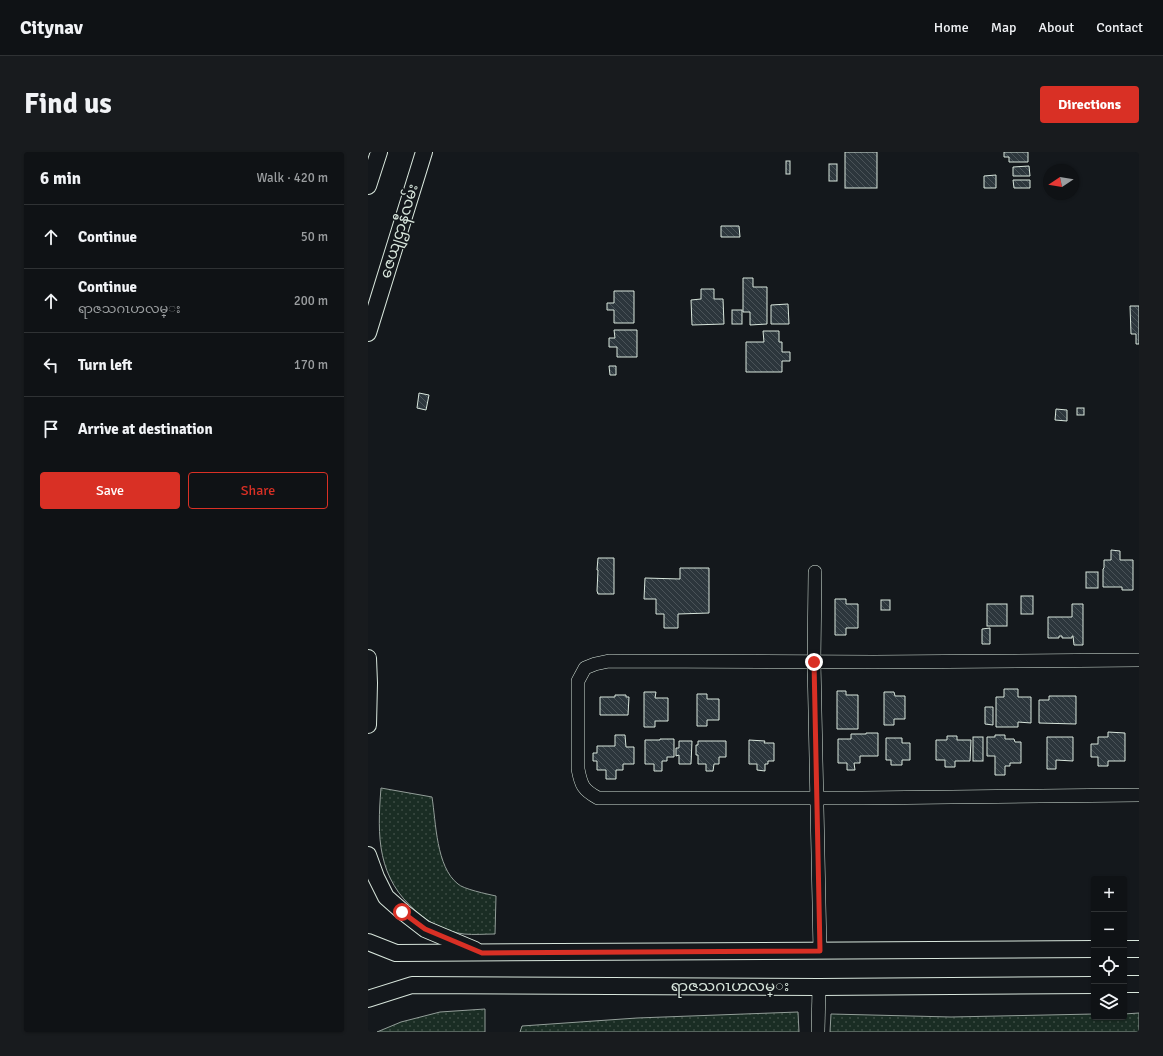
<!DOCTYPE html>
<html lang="en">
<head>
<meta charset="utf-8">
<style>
	:root { --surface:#0f1215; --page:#181b1e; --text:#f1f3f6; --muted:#9b9ea0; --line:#2f3234; --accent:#d93025 }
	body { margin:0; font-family:Signika,"Noto Sans Myanmar",sans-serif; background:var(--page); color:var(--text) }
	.controls { position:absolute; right:12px; bottom:12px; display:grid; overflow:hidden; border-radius:4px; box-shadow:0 1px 3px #0004 }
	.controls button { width:36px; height:36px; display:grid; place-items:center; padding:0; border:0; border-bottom:1px solid var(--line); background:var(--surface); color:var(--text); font:20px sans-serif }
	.compass { position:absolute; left:675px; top:12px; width:36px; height:36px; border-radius:50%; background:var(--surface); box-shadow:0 1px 3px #0004; rotate:258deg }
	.stop { position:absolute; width:12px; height:12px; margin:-9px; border:3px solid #d93025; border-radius:50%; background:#fff }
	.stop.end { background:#d93025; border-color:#fff; box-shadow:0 1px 4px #0008 }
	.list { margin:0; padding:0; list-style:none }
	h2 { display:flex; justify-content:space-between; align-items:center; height:52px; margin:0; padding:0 16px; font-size:17px }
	h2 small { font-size:13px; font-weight:400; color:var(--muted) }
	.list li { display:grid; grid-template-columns:26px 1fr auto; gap:12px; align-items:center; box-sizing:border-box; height:64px; padding:0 16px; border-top:1px solid var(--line) }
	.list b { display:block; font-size:15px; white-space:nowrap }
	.list p { margin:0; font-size:13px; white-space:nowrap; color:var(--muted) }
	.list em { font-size:13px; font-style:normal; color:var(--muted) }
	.actions { display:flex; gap:8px; padding:12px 16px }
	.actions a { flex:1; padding:9px 0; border:1px solid var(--accent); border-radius:4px; text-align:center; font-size:14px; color:var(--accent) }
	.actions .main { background:var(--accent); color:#fff }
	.icon { flex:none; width:22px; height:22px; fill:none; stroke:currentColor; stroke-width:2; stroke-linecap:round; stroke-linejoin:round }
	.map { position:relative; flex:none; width:771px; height:880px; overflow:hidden; border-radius:4px }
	header { display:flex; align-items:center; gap:24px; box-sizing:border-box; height:56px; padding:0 20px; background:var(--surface); border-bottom:1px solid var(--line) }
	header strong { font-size:19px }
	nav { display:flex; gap:22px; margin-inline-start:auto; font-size:14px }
	.intro { display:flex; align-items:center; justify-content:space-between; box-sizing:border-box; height:96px; padding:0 24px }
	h1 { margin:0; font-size:28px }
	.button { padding:10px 18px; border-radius:4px; background:var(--accent); color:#fff; font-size:14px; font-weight:700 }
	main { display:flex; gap:24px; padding:0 24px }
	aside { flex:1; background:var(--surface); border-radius:4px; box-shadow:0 1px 3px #0004 }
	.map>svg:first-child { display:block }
	.garden { fill:url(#garden-dots); stroke:#939e99 }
	.building { fill:url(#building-back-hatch); stroke:#d8e6dc }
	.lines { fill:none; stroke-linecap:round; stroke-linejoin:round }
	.minor-casing { stroke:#d8e6dc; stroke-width:14 }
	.major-casing { stroke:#d8e6dc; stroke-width:18 }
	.minor { stroke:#14181c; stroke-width:13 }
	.major { stroke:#14181c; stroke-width:16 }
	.route { stroke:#d93025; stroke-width:5 }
	.labels { text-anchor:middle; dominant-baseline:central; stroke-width:3; stroke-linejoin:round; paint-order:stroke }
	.street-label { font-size:15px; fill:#d8e6dc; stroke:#14181c }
</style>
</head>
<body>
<header>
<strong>Citynav</strong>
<nav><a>Home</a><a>Map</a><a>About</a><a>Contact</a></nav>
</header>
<div class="intro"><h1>Find us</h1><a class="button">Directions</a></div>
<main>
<aside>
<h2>6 min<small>Walk · 420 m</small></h2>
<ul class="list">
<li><svg class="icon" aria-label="ahead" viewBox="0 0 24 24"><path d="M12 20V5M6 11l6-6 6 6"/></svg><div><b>Continue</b></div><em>50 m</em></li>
<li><svg class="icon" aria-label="ahead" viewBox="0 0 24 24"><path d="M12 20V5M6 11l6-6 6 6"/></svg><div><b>Continue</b><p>ရာဇသဂၤဟလမ္း</p></div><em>200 m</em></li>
<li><svg class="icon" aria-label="left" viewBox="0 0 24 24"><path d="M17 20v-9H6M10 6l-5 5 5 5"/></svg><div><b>Turn left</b></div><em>170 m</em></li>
<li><svg class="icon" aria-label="arrive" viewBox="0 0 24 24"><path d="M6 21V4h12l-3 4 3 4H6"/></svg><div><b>Arrive at destination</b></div></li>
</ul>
<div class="actions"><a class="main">Save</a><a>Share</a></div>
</aside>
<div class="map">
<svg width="771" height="880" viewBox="0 0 771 880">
	<defs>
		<pattern id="garden-dots" width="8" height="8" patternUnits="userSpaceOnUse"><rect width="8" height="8" fill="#1a2d24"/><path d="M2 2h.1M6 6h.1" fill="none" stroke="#3b4b43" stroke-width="1.8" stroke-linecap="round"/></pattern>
		<pattern id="building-back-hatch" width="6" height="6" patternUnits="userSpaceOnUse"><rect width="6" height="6" fill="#2c363c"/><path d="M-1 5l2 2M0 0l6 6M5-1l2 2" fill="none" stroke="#4a5358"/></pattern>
	</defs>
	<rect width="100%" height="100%" fill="#14181c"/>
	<g class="garden">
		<path d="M 13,636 L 64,645 C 68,670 68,715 90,732 C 95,737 119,742 128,744 L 127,782 C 116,782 106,783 96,782 C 79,780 61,771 49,760 C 9,726 9,685 13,636 Z"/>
		<path d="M 117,857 L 117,880 L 9,880 L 33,870 L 72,860 Z"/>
		<path d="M 430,860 L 431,880 L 152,880 L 154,874 L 269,866 Z"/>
		<path d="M 771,861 L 771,880 L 462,880 L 463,862 L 583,865 L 726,862 L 726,865 L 756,865 L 756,862 Z"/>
	</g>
	<g class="building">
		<rect x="477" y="0" width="32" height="36"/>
		<path d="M 636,0 L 660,0 L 660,10 L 641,10 L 641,5 L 636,5 Z"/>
		<rect x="418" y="9" width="4" height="13"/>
		<rect x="461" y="12" width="8" height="17"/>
		<path d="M 661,14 L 662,24 L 645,24 L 645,15 Z"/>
		<path d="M 628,23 L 628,36 L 616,36 L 616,24 Z"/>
		<path d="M 645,28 L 662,28 L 662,36 L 646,36 Z"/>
		<path d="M 353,74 L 371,74 L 372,85 L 353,85 Z"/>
		<path d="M 375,126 L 385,126 L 385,135 L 399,135 L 399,172 L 382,173 L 382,160 L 375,160 Z"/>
		<path d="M 333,137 L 346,137 L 346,147 L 355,147 L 356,172 L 324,173 L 323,148 L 333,147 Z"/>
		<path d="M 246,139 L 266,139 L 266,171 L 246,171 L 246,158 L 239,158 L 239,151 L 246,151 Z"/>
		<path d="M 420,152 L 421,172 L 403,172 L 403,153 Z"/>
		<path d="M 762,154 L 771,154 L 771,192 L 768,192 L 768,182 L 763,182 Z"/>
		<rect x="364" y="158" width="10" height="14"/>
		<path d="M 246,178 L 269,178 L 269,205 L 249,205 L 249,195 L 241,195 L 241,186 L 247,186 Z"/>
		<path d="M 395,179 L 411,179 L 411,190 L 414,190 L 414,200 L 422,200 L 422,209 L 414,209 L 414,220 L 378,220 L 378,190 L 396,190 Z"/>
		<path d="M 241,214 L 248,214 L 248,223 L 242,223 Z"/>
		<path d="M 51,241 L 61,243 L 58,258 L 49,256 Z"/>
		<rect x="709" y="256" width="7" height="7"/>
		<path d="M 688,257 L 699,258 L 699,269 L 687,268 Z"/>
		<path d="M 743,398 L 752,399 L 752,408 L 765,408 L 765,438 L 754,438 L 754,435 L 735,435 L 735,417 L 736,416 L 736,408 L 743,408 Z"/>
		<path d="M 230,406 L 246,406 L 246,442 L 230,442 L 229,439 L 230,418 L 229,418 Z"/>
		<path d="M 312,416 L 341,416 L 341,461 L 310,462 L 310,476 L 296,476 L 296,462 L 288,462 L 288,447 L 276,447 L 277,426 L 312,427 Z"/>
		<rect x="718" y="420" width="12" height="16"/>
		<rect x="653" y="444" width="12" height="18"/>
		<path d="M 467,447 L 478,447 L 478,452 L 490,452 L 490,476 L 478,476 L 478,483 L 467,483 Z"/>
		<rect x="513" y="448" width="9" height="10"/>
		<rect x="619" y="452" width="20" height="22"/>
		<path d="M 704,452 L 715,452 L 715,493 L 706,493 L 705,484 L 704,484 L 704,486 L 694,486 L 694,484 L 691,484 L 691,486 L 680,486 L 680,465 L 704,465 Z"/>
		<path d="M 622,476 L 622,492 L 614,492 L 614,477 Z"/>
		<path d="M 636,537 L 650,537 L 650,545 L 663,545 L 663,571 L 650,570 L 650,575 L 628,575 L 628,545 L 636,545 Z"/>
		<path d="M 469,539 L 478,539 L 478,543 L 490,543 L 490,577 L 469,577 Z"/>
		<path d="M 276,540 L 288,540 L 287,546 L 300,546 L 300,569 L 287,569 L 287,575 L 276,575 Z"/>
		<path d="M 516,540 L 526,540 L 527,544 L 537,544 L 537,567 L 526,567 L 526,573 L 516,573 Z"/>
		<path d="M 329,542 L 339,542 L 339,547 L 351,547 L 351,568 L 339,568 L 339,574 L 329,574 Z"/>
		<path d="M 247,543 L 258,543 L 258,545 L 261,545 L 260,563 L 232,563 L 232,545 L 247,545 Z"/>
		<path d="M 681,544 L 708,544 L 708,572 L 671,571 L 671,548 L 681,548 Z"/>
		<path d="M 617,555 L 625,555 L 625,573 L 617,572 Z"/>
		<path d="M 740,580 L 757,581 L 757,609 L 740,609 L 740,614 L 730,614 L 730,605 L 723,605 L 723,592 L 730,592 L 730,585 L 740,585 Z"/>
		<path d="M 498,581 L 510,581 L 510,604 L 492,604 L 492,611 L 486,611 L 487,618 L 479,618 L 479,611 L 470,611 L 470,587 L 483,587 L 483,582 L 498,582 Z"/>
		<path d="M 247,583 L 257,583 L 258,595 L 266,595 L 266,612 L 255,612 L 255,618 L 248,618 L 248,627 L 238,627 L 238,618 L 229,618 L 229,609 L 225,609 L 225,601 L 229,601 L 229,594 L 247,594 Z"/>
		<path d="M 627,583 L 637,583 L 637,587 L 646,587 L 647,590 L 653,590 L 653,611 L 642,611 L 642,614 L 637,614 L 637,623 L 627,623 L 627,604 L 619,604 L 619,585 L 627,585 Z"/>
		<path d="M 579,584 L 589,584 L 589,588 L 603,588 L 602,609 L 587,609 L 587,615 L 577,615 L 577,608 L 568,608 L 568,588 L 579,588 Z"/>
		<rect x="605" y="585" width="10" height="24"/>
		<path d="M 679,585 L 705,585 L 705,609 L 688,608 L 688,617 L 679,617 Z"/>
		<path d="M 518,586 L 534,586 L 534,591 L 542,591 L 542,608 L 534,608 L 534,613 L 523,613 L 523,608 L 518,608 Z"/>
		<path d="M 292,587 L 306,587 L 306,605 L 299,605 L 299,609 L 294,609 L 294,619 L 286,619 L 286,612 L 277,612 L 277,588 L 292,588 Z"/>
		<path d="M 381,588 L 397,589 L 396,591 L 406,591 L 406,609 L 400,609 L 400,612 L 397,612 L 397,619 L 389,618 L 389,612 L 381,612 Z"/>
		<path d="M 311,589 L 324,589 L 323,612 L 311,612 L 311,603 L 308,604 L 308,596 L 311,596 Z"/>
		<path d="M 330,589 L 358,589 L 358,605 L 351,605 L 351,612 L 346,612 L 345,619 L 338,619 L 338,612 L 330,612 L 330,603 L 328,603 L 328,593 L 330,593 Z"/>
	</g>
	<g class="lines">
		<g class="minor-casing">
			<g id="minor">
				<path d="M 447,420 L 446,510 L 452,799"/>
				<path d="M 771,508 L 506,510 L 241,509 L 227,512 L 217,516 L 210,529 L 210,617 C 213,633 215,638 230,646 L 494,646 L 771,643"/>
				<path d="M 450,880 L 451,835"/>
			</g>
		</g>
		<g class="major-casing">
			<g id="major">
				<path d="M 0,34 L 11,0"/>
				<path d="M 0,181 L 56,0"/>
				<path d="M 0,506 L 1,531 L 0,573"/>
				<path d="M 0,703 L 8,725 L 18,745 L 35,760 L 57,777 L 107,798"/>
				<path d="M 0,790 L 28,801 L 726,797"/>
				<path d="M 756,797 L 771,797"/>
				<path d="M 756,832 L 771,832"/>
				<path d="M 0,847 L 44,833 L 451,835 L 726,833"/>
			</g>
		</g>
		<use href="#minor" class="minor"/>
		<use href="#major" class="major"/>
	</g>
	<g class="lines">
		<path class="route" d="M 34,760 L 57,777 L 114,801 L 452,799 L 446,510"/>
	</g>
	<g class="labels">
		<g class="street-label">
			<text transform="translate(31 79) rotate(-73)">ဇေယျဌာနီလမ်း</text>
			<text x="362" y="834">ရာဇသဂၤဟလမ္း</text>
		</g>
	</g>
</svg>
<div class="controls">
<button>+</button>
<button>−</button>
<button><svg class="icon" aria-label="locate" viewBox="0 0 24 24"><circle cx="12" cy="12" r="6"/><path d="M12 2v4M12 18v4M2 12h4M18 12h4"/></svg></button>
<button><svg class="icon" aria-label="layers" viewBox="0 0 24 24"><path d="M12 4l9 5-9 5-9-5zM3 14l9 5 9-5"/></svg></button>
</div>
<svg class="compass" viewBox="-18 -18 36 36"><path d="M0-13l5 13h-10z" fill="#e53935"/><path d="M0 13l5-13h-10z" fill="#9b9ea0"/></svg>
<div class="stop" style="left:34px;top:760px"></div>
<div class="stop end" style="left:446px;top:510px"></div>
</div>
</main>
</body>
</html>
